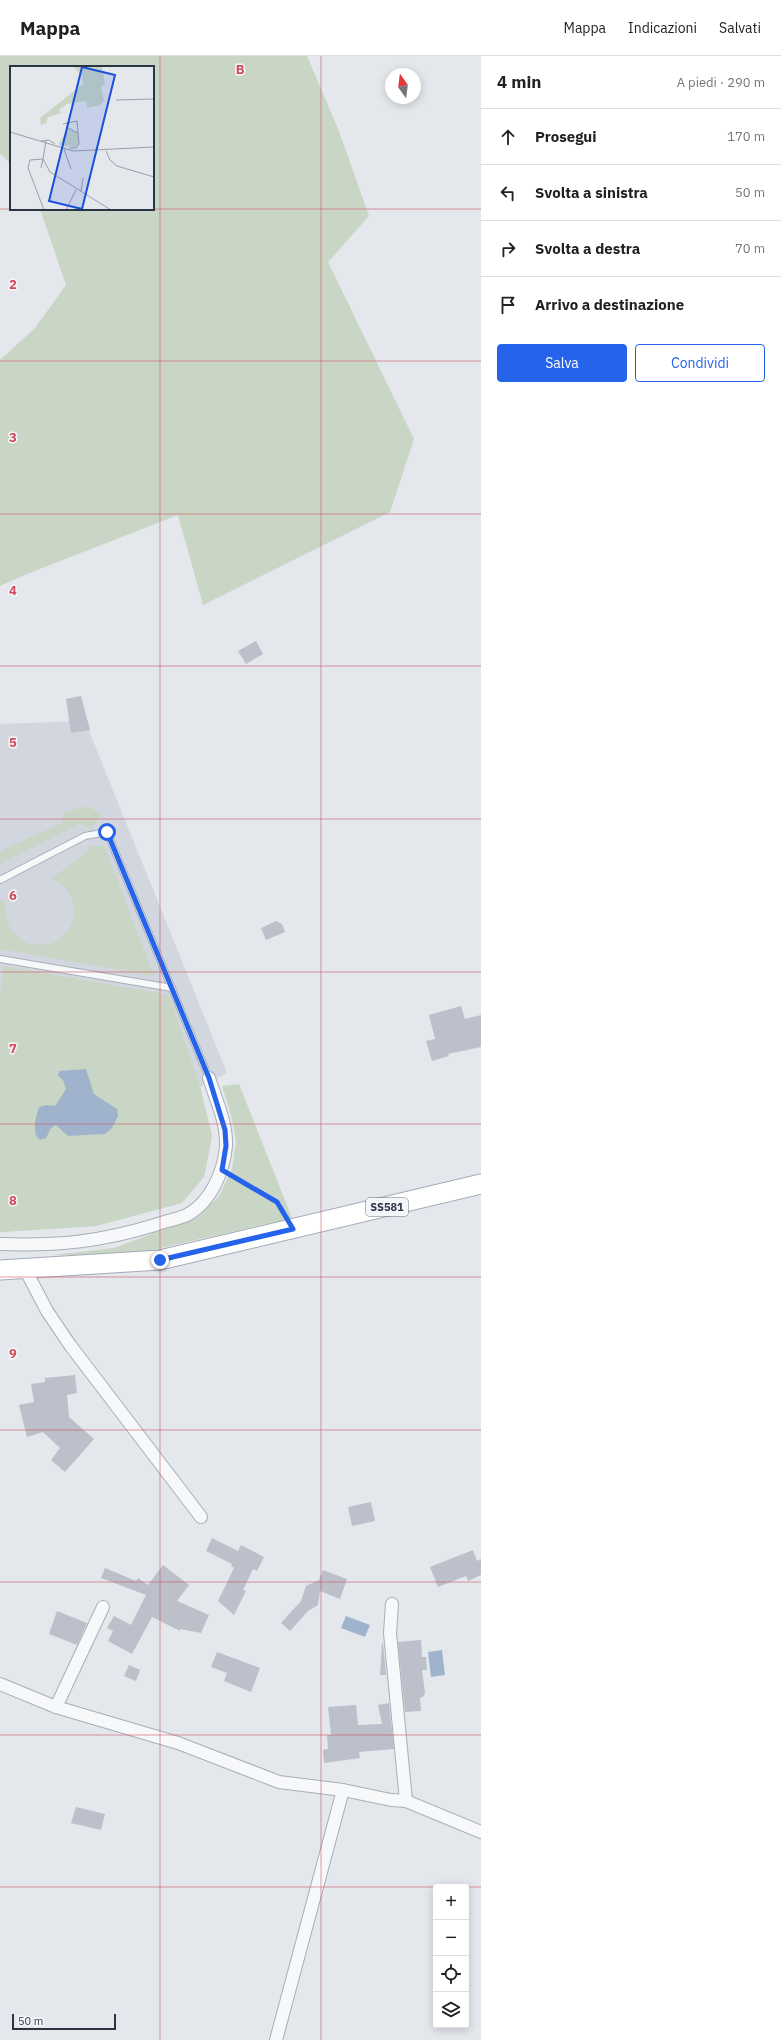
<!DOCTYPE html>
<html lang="it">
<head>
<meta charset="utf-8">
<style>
	:root { --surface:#fff; --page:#f6f6f6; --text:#202124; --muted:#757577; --line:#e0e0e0; --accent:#2563eb }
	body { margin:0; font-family:"IBM Plex Sans",sans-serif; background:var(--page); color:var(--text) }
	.controls { position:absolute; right:12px; bottom:12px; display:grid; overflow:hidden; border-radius:4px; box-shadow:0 2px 10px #0003 }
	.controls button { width:36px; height:36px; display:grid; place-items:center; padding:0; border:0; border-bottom:1px solid var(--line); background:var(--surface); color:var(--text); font:20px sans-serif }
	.compass { position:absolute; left:385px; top:12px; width:36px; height:36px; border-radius:50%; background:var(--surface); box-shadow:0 2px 10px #0003; rotate:346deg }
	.scale { position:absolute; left:12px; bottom:10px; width:104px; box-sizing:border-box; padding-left:4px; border:2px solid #2b3445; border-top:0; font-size:11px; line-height:14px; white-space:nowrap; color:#2b3445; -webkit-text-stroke:3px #f4f6f9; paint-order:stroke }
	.stop { position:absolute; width:12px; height:12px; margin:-9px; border:3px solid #2563eb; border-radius:50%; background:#fff }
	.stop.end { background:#2563eb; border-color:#fff; box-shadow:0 1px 4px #0008 }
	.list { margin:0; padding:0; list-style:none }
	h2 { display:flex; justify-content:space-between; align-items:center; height:52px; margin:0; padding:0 16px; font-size:17px }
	h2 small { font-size:13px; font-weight:400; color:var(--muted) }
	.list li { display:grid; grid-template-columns:26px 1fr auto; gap:12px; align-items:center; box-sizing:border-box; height:56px; padding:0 16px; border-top:1px solid var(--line) }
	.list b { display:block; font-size:15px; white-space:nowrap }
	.list em { font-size:13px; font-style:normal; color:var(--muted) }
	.actions { display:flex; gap:8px; padding:12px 16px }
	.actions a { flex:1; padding:9px 0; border:1px solid var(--accent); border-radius:4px; text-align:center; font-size:14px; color:var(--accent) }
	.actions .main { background:var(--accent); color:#fff }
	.icon { flex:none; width:22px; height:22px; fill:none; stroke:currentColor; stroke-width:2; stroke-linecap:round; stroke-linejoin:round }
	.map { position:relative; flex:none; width:481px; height:1984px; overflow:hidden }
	header { display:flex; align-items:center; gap:24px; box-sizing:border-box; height:56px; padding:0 20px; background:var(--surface); border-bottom:1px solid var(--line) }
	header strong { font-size:19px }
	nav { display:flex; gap:22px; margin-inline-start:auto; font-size:14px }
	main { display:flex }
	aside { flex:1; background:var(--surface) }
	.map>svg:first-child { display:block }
	.built { fill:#d2d6de }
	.green { fill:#c9d6c5 }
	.water { fill:#9fb4cc }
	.building { fill:#bbc0ca }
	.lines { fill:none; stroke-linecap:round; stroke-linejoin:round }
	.lane-casing { stroke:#a9aeb7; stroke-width:8 }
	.street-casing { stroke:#a9aeb7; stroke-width:14 }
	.primary-casing { stroke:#a3abb8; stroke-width:21 }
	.path { stroke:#c2c5cb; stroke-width:2.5; stroke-dasharray:3 3; stroke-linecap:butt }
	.lane { stroke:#f7f8fa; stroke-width:6 }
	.street { stroke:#f7f8fa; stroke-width:12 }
	.primary { stroke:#fff; stroke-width:19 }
	.route { stroke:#2563eb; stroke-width:5 }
	.grid { fill:none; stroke:#d1495b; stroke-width:1; stroke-opacity:0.55 }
	.labels { text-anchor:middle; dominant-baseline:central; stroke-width:3; stroke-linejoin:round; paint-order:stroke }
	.shield { fill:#f4f6f9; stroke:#676e7b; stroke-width:1 }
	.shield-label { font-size:11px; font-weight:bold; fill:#2b3445 }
	.inset-road { fill:none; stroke:#9a9fa9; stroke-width:1 }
	.view { fill:#1d4ed8; fill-opacity:0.15; stroke:#1d4ed8; stroke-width:2 }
	.inset-edge { fill:none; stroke:#2b3445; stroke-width:2 }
	.grid-label { font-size:13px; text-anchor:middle; font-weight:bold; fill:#d1495b; stroke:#f4f6f9; stroke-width:3; stroke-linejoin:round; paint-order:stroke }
</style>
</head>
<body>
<header>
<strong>Mappa</strong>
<nav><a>Mappa</a><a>Indicazioni</a><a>Salvati</a></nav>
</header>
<main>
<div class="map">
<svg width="481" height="1984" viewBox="0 0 481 1984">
	<rect width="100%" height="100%" fill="#e4e7ec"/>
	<path class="built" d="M 85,665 L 227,1017 L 200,1031 L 212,1080 L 204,1121 L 182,1147 L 96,1170 L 0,1176 L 0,668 Z"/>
	<g class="green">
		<path d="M 0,0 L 307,0 L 339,75 L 369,160 L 328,206 L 414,383 L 390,456 L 203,549 L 178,459 L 27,518 L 0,530 L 0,304 L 35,272 L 66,229 L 40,153 L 153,153 L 153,11 L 11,11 L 11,108 L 0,98 Z"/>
		<path d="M 88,750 L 101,758 L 91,773 L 80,768 L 0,808 L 0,795 L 62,767 L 64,756 Z"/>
		<path d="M 104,789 L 154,920 L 0,893 L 0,846 L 5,844 C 0,902 75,903 74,852 C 73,838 64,829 52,822 L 87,796 L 88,791 Z"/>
		<path d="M 4,910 L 169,939 L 200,1030 L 212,1080 L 204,1121 L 182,1147 L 96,1170 L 0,1176 L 0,938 Z"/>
		<path d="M 239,1028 L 292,1162 L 143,1196 L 100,1200 L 52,1199 L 114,1192 L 199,1160 L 219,1140 L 232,1113 L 236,1085 L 231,1059 L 222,1030 Z"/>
	</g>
	<g class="water">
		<path d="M 86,1013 L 94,1038 L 117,1053 L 118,1060 L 112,1072 L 105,1078 L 68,1080 L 56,1069 L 51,1072 L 46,1082 L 40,1084 C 31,1077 36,1060 39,1051 L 46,1049 L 55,1050 L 66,1033 L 63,1024 L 58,1020 L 59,1015 Z"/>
		<path d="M 346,1560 L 370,1569 L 365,1581 L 341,1572 Z"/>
		<path d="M 442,1594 L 445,1619 L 431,1621 L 428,1596 Z"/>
	</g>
	<g class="building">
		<path d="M 256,585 L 263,598 L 246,608 L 238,595 Z"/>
		<path d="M 81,640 L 90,674 L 71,677 L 66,643 Z"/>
		<path d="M 276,865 L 282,868 L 285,876 L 266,884 L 261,872 Z"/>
		<path d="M 461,950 L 465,963 L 481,959 L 481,991 L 448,998 L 449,1000 L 432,1005 L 426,985 L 435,983 L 429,959 Z"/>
		<path d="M 75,1319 L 77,1337 L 67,1339 L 69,1361 L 94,1383 L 65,1416 L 51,1404 L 60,1392 L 43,1376 L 27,1381 L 19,1349 L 34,1346 L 31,1328 L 45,1326 L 45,1322 Z"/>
		<path d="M 371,1446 L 375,1465 L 352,1470 L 348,1451 Z"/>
		<path d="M 212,1482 L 238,1495 L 241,1489 L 264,1501 L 257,1515 L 253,1513 L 243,1534 L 246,1535 L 234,1559 L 218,1545 L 234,1512 L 231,1510 L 232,1508 L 206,1495 Z"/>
		<path d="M 473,1494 L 477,1505 L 481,1503 L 481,1519 L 468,1525 L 466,1520 L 438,1531 L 430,1511 Z"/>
		<path d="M 163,1509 L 189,1529 L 177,1545 L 209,1559 L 201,1577 L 180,1573 L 180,1575 L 152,1561 L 132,1598 L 108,1585 L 113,1575 L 107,1572 L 114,1560 L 131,1569 L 146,1539 L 101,1522 L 105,1512 L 136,1525 L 138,1522 L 148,1529 Z"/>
		<path d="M 323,1514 L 347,1523 L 340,1543 L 320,1535 L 318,1549 L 308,1555 L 290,1575 L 281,1567 L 301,1545 L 306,1530 L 319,1524 Z"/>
		<path d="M 57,1555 L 87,1567 L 77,1589 L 49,1578 Z"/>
		<path d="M 421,1584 L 422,1601 L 426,1601 L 427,1614 L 422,1614 L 425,1636 L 424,1640 L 420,1642 L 421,1655 L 405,1656 L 398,1586 Z"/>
		<path d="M 382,1587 L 383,1587 L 386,1619 L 380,1619 Z"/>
		<path d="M 217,1596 L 260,1612 L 251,1636 L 224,1625 L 227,1617 L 211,1611 Z"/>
		<path d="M 129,1609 L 140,1614 L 136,1625 L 124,1620 Z"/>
		<path d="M 389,1647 L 394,1693 L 359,1696 L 360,1702 L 324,1707 L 323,1694 L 328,1693 L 327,1679 L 331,1679 L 328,1651 L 356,1649 L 358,1669 L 382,1668 L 378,1649 Z"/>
		<path d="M 76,1751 L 105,1758 L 101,1774 L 71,1767 Z"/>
	</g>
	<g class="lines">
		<g class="lane-casing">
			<g id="lane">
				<path d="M 0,824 L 85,780 L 107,776 L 209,1022"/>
				<path d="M 0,903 L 172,932"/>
			</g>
		</g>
		<g class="street-casing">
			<g id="street">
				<path d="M 0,1188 C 58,1190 99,1186 155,1169 C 165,1165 178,1163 187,1159 C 211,1146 224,1115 226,1090 C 227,1067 216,1044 209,1022"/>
				<path d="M 25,1213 L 47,1255 L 70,1289 L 201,1461"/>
				<path d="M 392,1548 L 390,1577 L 406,1745"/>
				<path d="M 0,1628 L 56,1651 L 178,1687 L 279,1726 L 343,1734 L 391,1744 L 406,1745 L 481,1776"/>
				<path d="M 56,1651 L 103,1551"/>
				<path d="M 276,1984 L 343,1734"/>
			</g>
		</g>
		<g class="primary-casing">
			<path id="primary" d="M 0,1214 L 160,1204 L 481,1128"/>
		</g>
		<path class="path" d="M 231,1119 L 277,1146 L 285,1159"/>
		<use href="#lane" class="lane"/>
		<use href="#street" class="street"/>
		<use href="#primary" class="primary"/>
	</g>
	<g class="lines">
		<path class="route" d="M 107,776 L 209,1022 L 225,1074 L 226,1090 L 222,1114 L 277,1146 L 293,1173 L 160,1204"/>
	</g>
	<path class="grid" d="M 160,0 L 160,1984M 321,0 L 321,1984M 0,153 L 11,153M 153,153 L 481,153M 0,305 L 481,305M 0,458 L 481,458M 0,610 L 481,610M 0,763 L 481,763M 0,916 L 481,916M 0,1068 L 481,1068M 0,1221 L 481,1221M 0,1374 L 481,1374M 0,1526 L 481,1526M 0,1679 L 481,1679M 0,1831 L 436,1831M 466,1831 L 481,1831"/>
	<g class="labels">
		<rect class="shield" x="366" y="1142" width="42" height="18" rx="3"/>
		<g class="shield-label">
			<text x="387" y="1151">SS581</text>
		</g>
	</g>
	<g transform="translate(10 10)">
		<rect width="144" height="144" fill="#e4e7ec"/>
		<path d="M 63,0 L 92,0 L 95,18 L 91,21 L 94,34 L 91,39 L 77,42 L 76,35 L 57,38 L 49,44 L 51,47 L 38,51 L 36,57 L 31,59 L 30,52 L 73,18 L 72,10 ZM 58,63 L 68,67 L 69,77 L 65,81 L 48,79 Z" fill="#c9d6c5"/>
		<path class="inset-road" d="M 106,34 L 144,33M 53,58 L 67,55 L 69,78 L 66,82 L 59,82M 56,61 L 68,67M 0,66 L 63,85 L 144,81M 31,75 L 39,74 L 45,78M 36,75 L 33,93 L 40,106 L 101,144M 54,83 L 61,103M 96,85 L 100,94 L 107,100 L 144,111M 31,102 L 33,93 L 20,94 L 18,102 L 34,144M 71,125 L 73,112M 56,144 L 66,124"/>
		<path class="view" d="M 72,1 L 105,9 L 72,143 L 39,135 Z"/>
		<rect width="144" height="144" class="inset-edge"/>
	</g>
	<g class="grid-label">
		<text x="240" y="18">B</text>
		<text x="13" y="233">2</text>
		<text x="13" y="386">3</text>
		<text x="13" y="539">4</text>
		<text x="13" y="691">5</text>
		<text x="13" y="844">6</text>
		<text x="13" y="997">7</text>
		<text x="13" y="1149">8</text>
		<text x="13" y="1302">9</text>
	</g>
</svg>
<div class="controls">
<button>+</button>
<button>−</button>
<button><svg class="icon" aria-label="locate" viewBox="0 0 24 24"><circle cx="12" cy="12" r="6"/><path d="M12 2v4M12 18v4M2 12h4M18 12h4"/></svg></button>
<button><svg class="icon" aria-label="layers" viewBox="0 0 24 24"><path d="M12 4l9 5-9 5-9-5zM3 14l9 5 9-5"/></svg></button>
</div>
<svg class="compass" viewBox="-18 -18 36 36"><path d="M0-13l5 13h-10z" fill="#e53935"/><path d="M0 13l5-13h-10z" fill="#757577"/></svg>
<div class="scale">50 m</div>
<div class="stop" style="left:107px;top:776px"></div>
<div class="stop end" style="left:160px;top:1204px"></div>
</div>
<aside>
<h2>4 min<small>A piedi · 290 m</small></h2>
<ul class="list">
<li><svg class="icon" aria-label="ahead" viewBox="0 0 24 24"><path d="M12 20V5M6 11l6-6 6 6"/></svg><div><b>Prosegui</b></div><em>170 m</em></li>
<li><svg class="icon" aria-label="left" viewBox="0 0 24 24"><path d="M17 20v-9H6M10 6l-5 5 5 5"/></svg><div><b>Svolta a sinistra</b></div><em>50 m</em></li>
<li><svg class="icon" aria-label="right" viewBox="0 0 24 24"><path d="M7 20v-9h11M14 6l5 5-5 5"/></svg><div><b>Svolta a destra</b></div><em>70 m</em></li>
<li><svg class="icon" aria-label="arrive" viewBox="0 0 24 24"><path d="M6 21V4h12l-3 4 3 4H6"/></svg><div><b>Arrivo a destinazione</b></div></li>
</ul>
<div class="actions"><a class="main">Salva</a><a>Condividi</a></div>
</aside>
</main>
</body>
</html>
